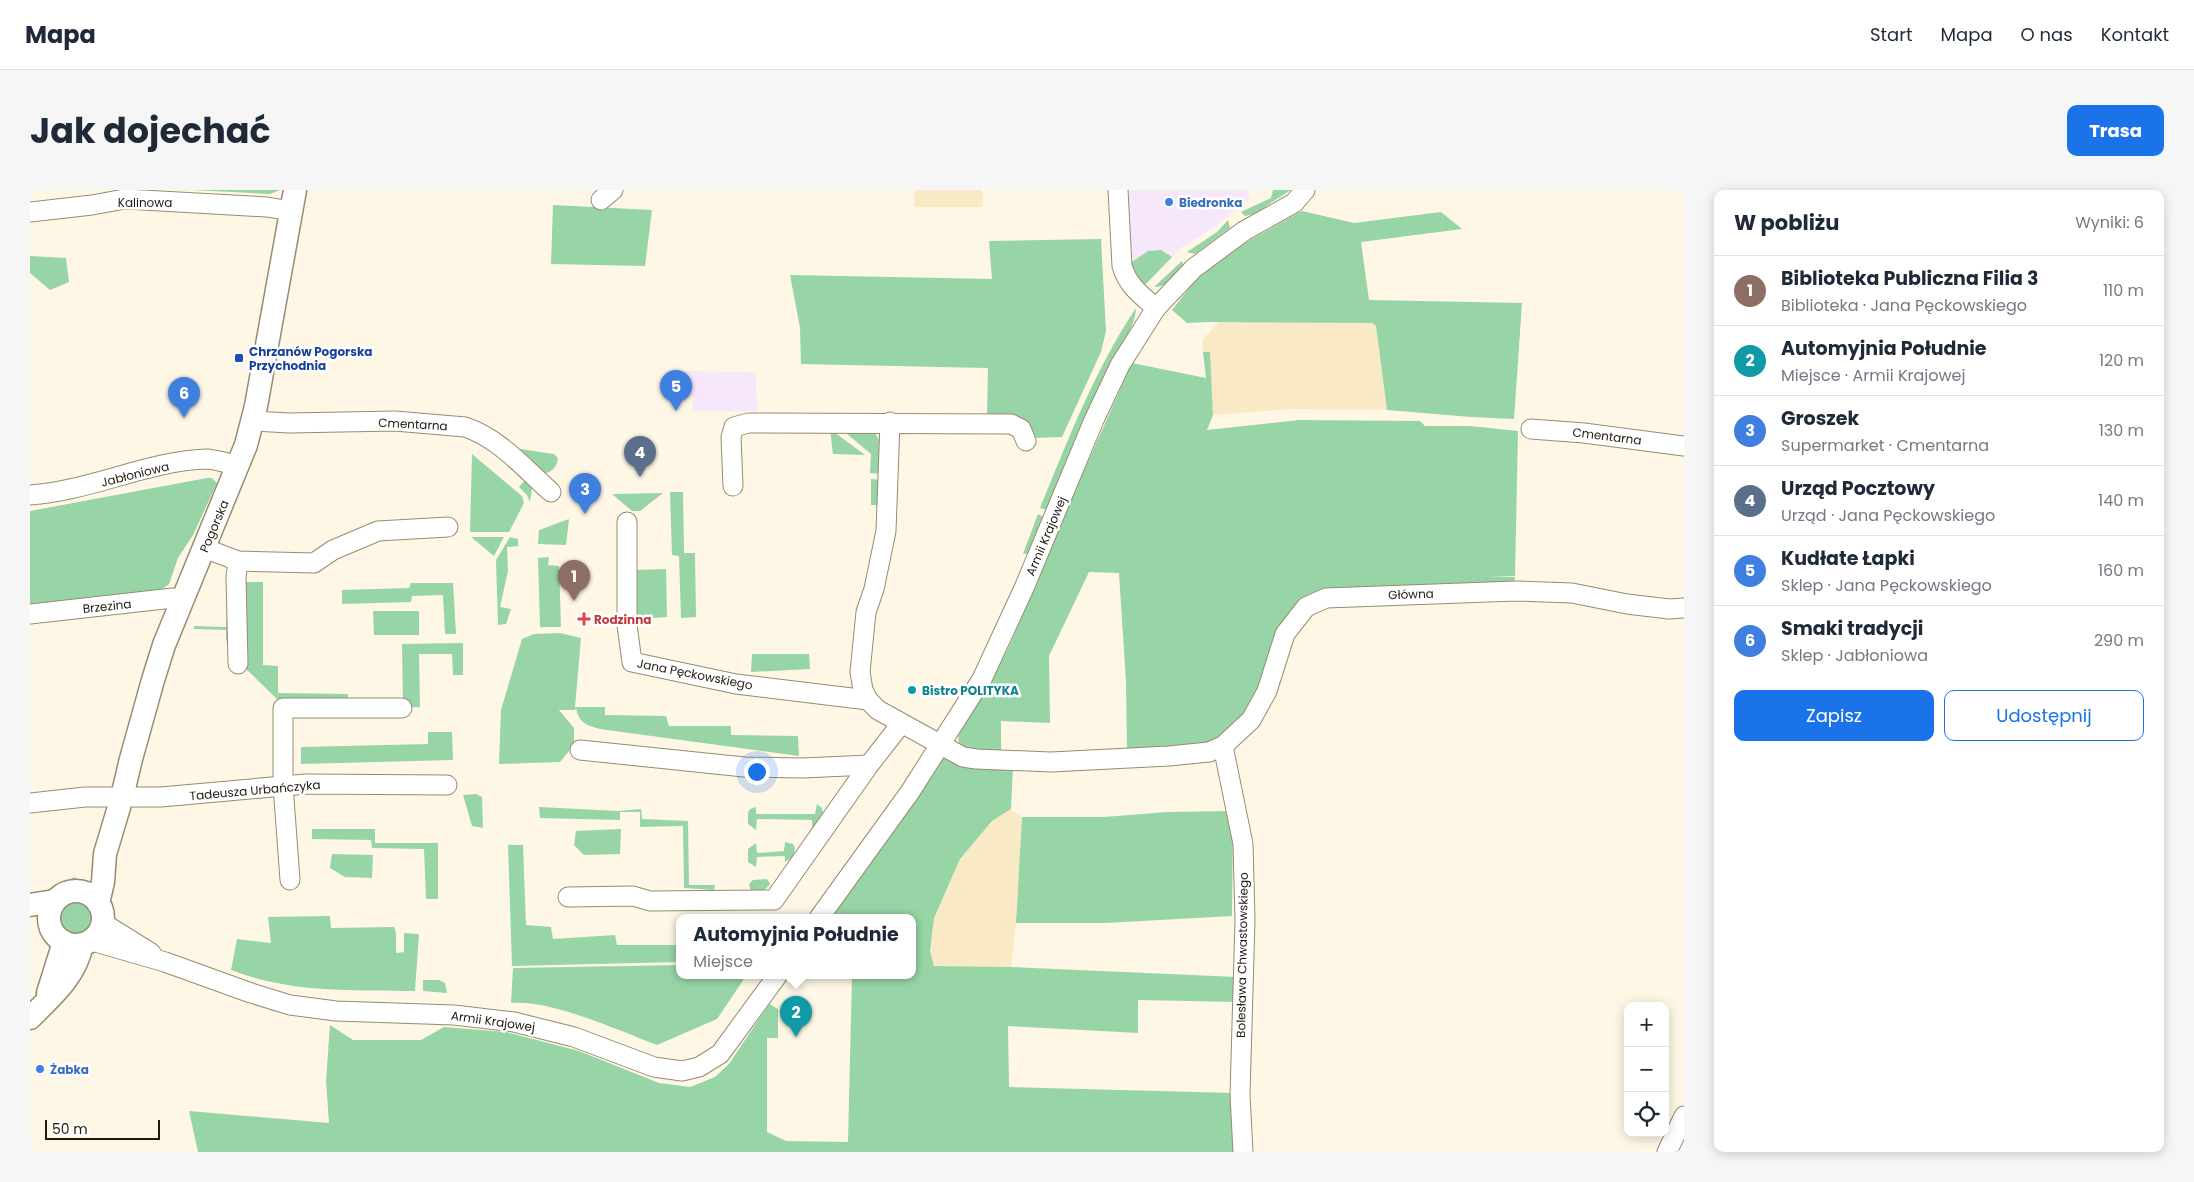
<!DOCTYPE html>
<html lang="pl">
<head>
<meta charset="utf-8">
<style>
	:root { --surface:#fff; --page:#f6f6f7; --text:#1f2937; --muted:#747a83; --line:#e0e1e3; --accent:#1a73e8 }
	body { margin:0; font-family:Poppins,sans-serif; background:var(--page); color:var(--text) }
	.controls { position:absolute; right:15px; bottom:15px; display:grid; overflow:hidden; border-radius:10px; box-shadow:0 2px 12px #0003 }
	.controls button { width:45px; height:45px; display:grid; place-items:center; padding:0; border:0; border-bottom:1px solid var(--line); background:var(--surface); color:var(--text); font:25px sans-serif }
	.scale { position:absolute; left:15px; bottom:12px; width:115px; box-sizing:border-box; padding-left:5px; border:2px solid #1e1a0f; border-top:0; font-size:14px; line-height:18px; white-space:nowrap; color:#1e1a0f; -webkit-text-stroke:4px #fff; paint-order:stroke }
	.you { position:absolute; left:726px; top:581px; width:18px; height:18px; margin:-12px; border:4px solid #fff; border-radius:50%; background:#1a73e8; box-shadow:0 0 0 8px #1a73e833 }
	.badge { display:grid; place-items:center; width:32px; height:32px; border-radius:50%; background:var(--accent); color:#fff; font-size:16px; font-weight:700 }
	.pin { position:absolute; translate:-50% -41px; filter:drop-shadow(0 1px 2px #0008) }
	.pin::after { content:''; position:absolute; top:26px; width:18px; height:15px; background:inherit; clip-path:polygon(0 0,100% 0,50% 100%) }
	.popup { position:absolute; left:646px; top:724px; width:240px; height:65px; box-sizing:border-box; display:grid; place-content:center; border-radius:10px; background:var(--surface); filter:drop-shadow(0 1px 4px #0005); font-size:16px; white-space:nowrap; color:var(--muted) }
	.popup b { font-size:19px; color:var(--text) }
	.popup::after { content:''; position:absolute; left:50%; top:100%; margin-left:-10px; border:10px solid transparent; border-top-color:var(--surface) }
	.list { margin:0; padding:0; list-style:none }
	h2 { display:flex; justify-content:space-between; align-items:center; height:65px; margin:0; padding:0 20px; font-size:21px }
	h2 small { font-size:16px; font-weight:400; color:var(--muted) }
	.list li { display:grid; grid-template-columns:32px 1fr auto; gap:15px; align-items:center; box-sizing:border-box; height:70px; padding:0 20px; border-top:1px solid var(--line) }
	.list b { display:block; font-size:19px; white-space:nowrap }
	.list p { margin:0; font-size:16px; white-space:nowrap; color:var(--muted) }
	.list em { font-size:16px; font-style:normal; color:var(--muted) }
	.actions { display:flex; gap:10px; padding:15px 20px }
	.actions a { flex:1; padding:11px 0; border:1px solid var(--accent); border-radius:10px; text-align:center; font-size:18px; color:var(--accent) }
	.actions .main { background:var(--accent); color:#fff }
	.icon { flex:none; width:28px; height:28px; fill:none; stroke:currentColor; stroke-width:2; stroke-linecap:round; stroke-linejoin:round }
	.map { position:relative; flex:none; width:1654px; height:962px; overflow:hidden; border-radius:10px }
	header { display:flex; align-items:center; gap:30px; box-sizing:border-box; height:70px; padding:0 25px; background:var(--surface); border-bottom:1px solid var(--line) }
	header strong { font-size:24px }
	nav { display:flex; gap:28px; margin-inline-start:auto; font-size:18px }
	.intro { display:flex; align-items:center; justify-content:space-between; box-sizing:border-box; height:120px; padding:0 30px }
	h1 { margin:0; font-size:35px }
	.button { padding:12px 22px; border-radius:10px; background:var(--accent); color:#fff; font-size:18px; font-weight:700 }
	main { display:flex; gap:30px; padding:0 30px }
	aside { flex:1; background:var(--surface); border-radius:10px; box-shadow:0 2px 12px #0003 }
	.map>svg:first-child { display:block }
	.commercial { fill:#f6e7fb }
	.built { fill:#f9eac5 }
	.green { fill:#97d5a6 }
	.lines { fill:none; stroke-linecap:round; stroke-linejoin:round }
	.minor-casing { stroke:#978c71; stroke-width:21 }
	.tertiary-casing { stroke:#978c71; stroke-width:25 }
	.minor { stroke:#fff; stroke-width:19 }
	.tertiary { stroke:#fff; stroke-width:22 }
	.shop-dot { fill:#3f7fe0; stroke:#fff; stroke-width:2 }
	.transit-dot { fill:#1a4fb4; stroke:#fff; stroke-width:2 }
	.health-dot { fill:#e0444e; stroke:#fff; stroke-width:2 }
	.culture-dot { fill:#0f9aa8; stroke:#fff; stroke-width:2 }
	.labels { text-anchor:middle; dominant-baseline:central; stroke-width:5; stroke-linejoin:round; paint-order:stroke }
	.street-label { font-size:12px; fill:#1e1a0f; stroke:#fff }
	.shop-label { font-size:12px; font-weight:bold; fill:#366cbe; stroke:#fff; text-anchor:start }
	.transit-label { font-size:12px; font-weight:bold; fill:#164399; stroke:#fff; text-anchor:start }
	.health-label { font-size:12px; font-weight:bold; fill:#be3a42; stroke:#fff; text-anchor:start }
	.culture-label { font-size:12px; font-weight:bold; fill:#0d838f; stroke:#fff; text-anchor:start }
</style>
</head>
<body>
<header>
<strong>Mapa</strong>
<nav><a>Start</a><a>Mapa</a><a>O nas</a><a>Kontakt</a></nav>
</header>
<div class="intro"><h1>Jak dojechać</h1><a class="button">Trasa</a></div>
<main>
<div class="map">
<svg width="1654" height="962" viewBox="0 0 1654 962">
	<rect width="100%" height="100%" fill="#fef7e5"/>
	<g class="commercial">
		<path d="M 1096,0 L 1219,0 L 1219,8 L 1185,37 L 1152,57 L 1142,67 L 1137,63 L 1099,74 Z"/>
		<path d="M 649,181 L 725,182 L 728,221 L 662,221 L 663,207 L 641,201 L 639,192 L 641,182 Z"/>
	</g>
	<g class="built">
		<path d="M 885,0 L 952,0 L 953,17 L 884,17 Z"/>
		<path d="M 1189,132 L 1342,133 L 1346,136 L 1357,220 L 1261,219 L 1183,225 L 1180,163 L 1173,162 L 1173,149 Z"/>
		<path d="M 981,619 L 992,627 L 986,733 L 981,777 L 904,776 L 900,761 L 904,728 L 930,669 L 962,631 Z"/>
	</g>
	<g class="green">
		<path d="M 162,0 L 250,0 L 240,4 Z"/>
		<path d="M 1243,0 L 1261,0 L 1224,24 L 1215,26 L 1211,22 L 1241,8 Z"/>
		<path d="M 523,15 L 622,20 L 615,76 L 521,74 Z"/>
		<path d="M 1272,21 L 1324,33 L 1411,22 L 1432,39 L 1331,52 L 1339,110 L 1492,113 L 1484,229 L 1441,227 L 1357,220 L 1346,136 L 1342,133 L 1178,132 L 1157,133 L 1142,120 L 1171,83 L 1213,54 Z"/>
		<path d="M 1198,30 L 1200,38 L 1165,64 L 1157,62 L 1187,42 Z"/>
		<path d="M 1071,49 L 1076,141 L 1071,162 L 1032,247 L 1005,248 L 989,227 L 957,226 L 958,178 L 771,174 L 770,138 L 760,85 L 962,89 L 959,51 Z"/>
		<path d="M 1131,60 L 1142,67 L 1113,97 L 1099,74 L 1118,61 Z"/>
		<path d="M 0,66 L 36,68 L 39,92 L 20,100 L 0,83 Z"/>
		<path d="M 1152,71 L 1154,76 C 1145,86 1138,97 1124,97 Z"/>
		<path d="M 1106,118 C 1105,140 1087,160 1077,180 C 1055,225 1037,273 1018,320 L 1010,318 C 1038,250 1065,179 1106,118 Z"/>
		<path d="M 1173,162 L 1180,162 L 1183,225 L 1177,240 L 1269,230 L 1390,231 L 1395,236 L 1440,236 L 1488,241 L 1485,386 L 1458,386 L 1485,387 L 1484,396 L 1283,408 L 1224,517 L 1185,555 L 1097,561 L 1096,492 L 1089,383 L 1059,382 L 1019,466 L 1020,533 L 971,531 L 971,561 L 933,559 L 929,554 L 928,545 L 962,490 L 981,452 L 1036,321 L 1102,173 L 1176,188 Z"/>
		<path d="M 810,238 L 845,243 L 852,255 L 853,284 L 840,283 L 841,264 Z"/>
		<path d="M 800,239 L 831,262 L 835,265 L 803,264 Z"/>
		<path d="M 476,257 L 524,264 L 528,268 C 527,278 521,283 511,284 Z"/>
		<path d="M 442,264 L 492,306 L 494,313 L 479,342 L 440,342 Z"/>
		<path d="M 177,288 L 182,288 L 187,293 L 163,345 L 148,368 L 139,394 L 130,401 L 0,418 L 0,321 Z"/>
		<path d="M 496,289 L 502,299 L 500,312 L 497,305 L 489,297 Z"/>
		<path d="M 841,289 L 851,290 L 852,315 L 841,315 Z"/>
		<path d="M 640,302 L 653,302 L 654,363 L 665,363 L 666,427 L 651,428 L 649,366 L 642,365 Z"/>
		<path d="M 633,303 L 610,321 L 602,321 L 582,304 Z"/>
		<path d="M 1008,324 L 1019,330 L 1001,363 L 993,364 Z"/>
		<path d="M 539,329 L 536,355 L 508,354 L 509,340 Z"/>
		<path d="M 441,347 L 474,347 L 464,366 Z"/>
		<path d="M 480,347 L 488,349 L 488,356 L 477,357 L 478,381 L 470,417 L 481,419 L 476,434 L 468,435 L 466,370 Z"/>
		<path d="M 519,367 L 518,375 L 529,376 L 531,437 L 510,437 L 508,368 Z"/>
		<path d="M 636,379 L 637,427 L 606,429 L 606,380 Z"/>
		<path d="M 212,392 L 233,392 L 233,475 L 248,476 L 248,503 L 318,504 L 318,511 L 249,511 L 211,474 Z"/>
		<path d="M 381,393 L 423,393 L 426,444 L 415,444 L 413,405 L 382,406 L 381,412 L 312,414 L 312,400 L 379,398 Z"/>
		<path d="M 343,421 L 389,421 L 389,445 L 344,445 Z"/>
		<path d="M 197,426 L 200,428 L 199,450 L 196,451 L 196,440 L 164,439 L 164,436 L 196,437 Z"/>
		<path d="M 530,443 L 551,448 L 545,517 L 575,517 L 575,525 L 636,526 L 639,536 L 701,536 L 701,545 L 768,546 L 769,566 L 570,539 C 556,535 549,533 546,518 L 545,520 L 529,520 L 544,538 L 544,555 L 530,572 L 469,574 L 471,520 L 492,449 L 504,444 Z"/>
		<path d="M 433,453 L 433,485 L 423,485 L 422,464 L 389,464 L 390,517 L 373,517 L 372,454 Z"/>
		<path d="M 722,464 L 779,464 L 780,479 L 721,482 Z"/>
		<path d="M 398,542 L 422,542 L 423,570 L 271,574 L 271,557 L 398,554 Z"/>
		<path d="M 914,567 L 983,576 L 981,619 L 962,631 L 930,669 L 904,728 L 900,761 L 904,776 L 981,777 L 1207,787 L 1207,812 L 1108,810 L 1108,843 L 978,836 L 979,897 L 1204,903 L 1207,962 L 168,962 L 159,921 L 299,933 L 296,891 L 300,835 L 323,850 L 391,850 L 414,837 L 476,842 L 549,861 L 629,893 L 660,897 L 685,887 L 699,874 L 739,814 L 748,819 L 748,848 L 737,848 L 737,942 L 756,951 L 818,952 L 822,786 L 882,786 L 882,728 L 799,728 Z"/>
		<path d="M 446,604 L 452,607 L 453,638 L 442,636 L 433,605 Z"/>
		<path d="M 787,614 L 792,618 L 793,623 L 782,638 L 782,630 L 727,629 L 726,640 L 718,634 L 718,623 L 720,619 L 726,617 L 726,624 L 785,624 Z"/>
		<path d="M 509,617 L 589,621 L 611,619 L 612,629 L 658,631 L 659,695 L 685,695 L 684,700 L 654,698 L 653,636 L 610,637 L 610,622 L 590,622 L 590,630 L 510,628 Z"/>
		<path d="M 1203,621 L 1202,726 L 1076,733 L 986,733 L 992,627 L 1074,627 L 1138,622 Z"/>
		<path d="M 282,639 L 345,639 L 345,653 L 408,653 L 408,709 L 396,709 L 394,659 L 342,658 L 341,650 L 282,649 Z"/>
		<path d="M 591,639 L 590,664 L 554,665 L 544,655 L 546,641 Z"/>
		<path d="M 755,652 L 763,654 L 765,658 L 763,667 L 755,672 L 755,666 L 727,667 L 726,677 L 718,672 L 718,659 L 726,653 L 727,663 L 754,661 Z"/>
		<path d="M 478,655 L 493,655 L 496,735 L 521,737 L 523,749 L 585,745 L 587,755 L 650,755 L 650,772 L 482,776 Z"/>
		<path d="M 302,664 L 343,665 L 342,688 L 315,687 L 300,678 Z"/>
		<path d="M 44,687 L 49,690 L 46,695 L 7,710 L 7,702 L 22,699 Z"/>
		<path d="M 737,689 L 740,694 L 733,702 L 721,702 L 719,694 L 723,690 Z"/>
		<circle cx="46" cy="730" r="17"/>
		<path d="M 300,726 L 301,738 L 364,737 L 366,743 L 366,763 L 374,762 L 374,743 L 389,744 L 385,801 C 323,800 260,803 201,780 L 207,749 L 241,753 L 238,727 Z"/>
		<path d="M 650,775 L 650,786 L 716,786 L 687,829 L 627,855 C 590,841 520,809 481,813 L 483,778 Z"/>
		<path d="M 393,790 L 409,790 L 415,793 L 417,803 L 393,801 Z"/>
	</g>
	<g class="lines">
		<g class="minor-casing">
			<g id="minor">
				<path d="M 1088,0 L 1092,76 C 1098,96 1110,104 1126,118"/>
				<path d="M 571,10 L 583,0"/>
				<path d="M 0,22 L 62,15 L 95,9 L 237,17 L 261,21"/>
				<path d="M 223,231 L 259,233 L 365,231 L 435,237 C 469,248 495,279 521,302"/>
				<path d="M 860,232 L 856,341 L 844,399 L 836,422 L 830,482 L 833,500 L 838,510 L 848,520 L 933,567 L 946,569 L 1021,572 L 1139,566 L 1179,562 L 1193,556 L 1221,530 L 1237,501 L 1255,444 L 1276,417 L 1296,408 L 1486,401 L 1542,403 L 1597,414 L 1639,419 L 1654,418"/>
				<path d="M 1501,239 L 1554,243 L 1654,256"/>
				<path d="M 703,296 L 701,247 L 704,237 L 718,233 L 981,234 L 991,239 L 996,251"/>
				<path d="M 0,305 C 60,301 117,271 176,269 C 186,269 199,274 209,276"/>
				<path d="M 597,332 L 597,435 L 602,472 L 706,494 L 838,510"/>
				<path d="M 174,358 L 208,371 L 284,373 L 303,360 L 348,341 L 418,337"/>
				<path d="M 208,371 L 206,387 L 208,474"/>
				<path d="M 0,424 L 143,408 L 153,410"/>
				<path d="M 1193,556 L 1213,654 L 1215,730 L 1210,905 L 1213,962"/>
				<path d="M 550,560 L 714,577 L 773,578 L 839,575"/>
				<path d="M 0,613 L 55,607 L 131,607 L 276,594 L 417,595"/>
				<path d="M 260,690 L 253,595 L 253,518 L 372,518"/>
				<path d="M 538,707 L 603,706 L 620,711 L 744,710 L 839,575 L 871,534"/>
				<path d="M 789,728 L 880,602 L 952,489 L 994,398 L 1064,230 L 1090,175 L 1126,118 L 1164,78 L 1214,41 L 1264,13 L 1275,0"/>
				<path d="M 73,733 L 121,763"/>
				<path d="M 62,751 L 135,772 L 221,803 L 260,815 L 306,821 L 424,825 L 484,832 L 544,847 L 624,877 L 652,881 L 669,877 L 690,864 L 747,786"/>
				<path d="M 1637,962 L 1654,926"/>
			</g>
		</g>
		<g class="tertiary-casing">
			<g id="tertiary">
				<circle cx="46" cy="728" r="27"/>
				<path d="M 68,713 L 73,692 L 75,664 L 92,607 L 101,569 L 123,490 L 134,455 L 216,255 L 226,216 L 265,0"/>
				<path d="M 0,715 L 25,711"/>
				<path d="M 18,803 L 34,752"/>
				<path d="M 0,828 C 22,806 46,786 52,754"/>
			</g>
		</g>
		<use href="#minor" class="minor"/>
		<use href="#tertiary" class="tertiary"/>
	</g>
	<g class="shop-dot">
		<circle cx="1139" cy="12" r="5"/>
		<circle cx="10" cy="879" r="5"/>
	</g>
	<rect class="transit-dot" x="204" y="163" width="10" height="10" rx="2.5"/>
	<path class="health-dot" d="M551.5 421.5h5v5h5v5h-5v5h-5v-5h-5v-5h5z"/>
	<circle class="culture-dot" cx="882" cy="500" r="5"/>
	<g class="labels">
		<g class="street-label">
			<text x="115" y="12">Kalinowa</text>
			<text transform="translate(383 234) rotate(3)">Cmentarna</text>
			<text transform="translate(1577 246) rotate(7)">Cmentarna</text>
			<text transform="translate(105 284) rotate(-14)">Jabłoniowa</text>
			<text transform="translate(184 336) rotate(-67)">Pogorska</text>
			<text transform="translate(1016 346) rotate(-67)">Armii Krajowej</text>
			<text transform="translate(1381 404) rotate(-2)">Główna</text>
			<text transform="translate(77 416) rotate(-6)">Brzezina</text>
			<text transform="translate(665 484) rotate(11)">Jana Pęckowskiego</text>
			<text transform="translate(225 600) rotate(-5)">Tadeusza Urbańczyka</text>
			<text transform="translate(1212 765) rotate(-89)">Bolesława Chwastowskiego</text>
			<text transform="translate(463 831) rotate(8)">Armii Krajowej</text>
		</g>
		<g class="shop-label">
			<text x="1149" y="12">Biedronka</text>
			<text x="20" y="879">Żabka</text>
		</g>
		<g class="transit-label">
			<text x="219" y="161">Chrzanów Pogorska<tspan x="219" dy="14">Przychodnia</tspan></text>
		</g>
		<g class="health-label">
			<text x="564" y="429">Rodzinna</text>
		</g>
		<g class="culture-label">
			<text x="892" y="500">Bistro POLITYKA</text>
		</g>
	</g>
</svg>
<div class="controls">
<button>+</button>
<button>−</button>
<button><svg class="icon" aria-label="locate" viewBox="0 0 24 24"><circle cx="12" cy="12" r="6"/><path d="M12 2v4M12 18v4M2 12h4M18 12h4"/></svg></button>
</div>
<div class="scale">50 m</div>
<div class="you"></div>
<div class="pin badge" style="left:544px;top:411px;background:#8d6e63">1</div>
<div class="pin badge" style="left:766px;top:847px;background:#0f9aa8">2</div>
<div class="popup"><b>Automyjnia Południe</b>Miejsce</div>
<div class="pin badge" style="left:555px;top:324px;background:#3f7fe0">3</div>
<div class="pin badge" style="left:610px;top:287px;background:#5c6f8a">4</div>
<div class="pin badge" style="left:646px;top:221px;background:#3f7fe0">5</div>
<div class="pin badge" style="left:154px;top:228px;background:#3f7fe0">6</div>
</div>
<aside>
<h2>W pobliżu<small>Wyniki: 6</small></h2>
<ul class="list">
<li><span class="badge" style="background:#8d6e63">1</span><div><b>Biblioteka Publiczna Filia 3</b><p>Biblioteka · Jana Pęckowskiego</p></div><em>110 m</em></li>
<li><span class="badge" style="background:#0f9aa8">2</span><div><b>Automyjnia Południe</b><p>Miejsce · Armii Krajowej</p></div><em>120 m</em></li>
<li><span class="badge" style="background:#3f7fe0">3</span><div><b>Groszek</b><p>Supermarket · Cmentarna</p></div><em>130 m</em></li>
<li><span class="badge" style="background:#5c6f8a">4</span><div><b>Urząd Pocztowy</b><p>Urząd · Jana Pęckowskiego</p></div><em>140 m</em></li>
<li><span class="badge" style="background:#3f7fe0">5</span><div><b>Kudłate Łapki</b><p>Sklep · Jana Pęckowskiego</p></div><em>160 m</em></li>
<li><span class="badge" style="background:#3f7fe0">6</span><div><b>Smaki tradycji</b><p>Sklep · Jabłoniowa</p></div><em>290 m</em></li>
</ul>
<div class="actions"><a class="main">Zapisz</a><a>Udostępnij</a></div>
</aside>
</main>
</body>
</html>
